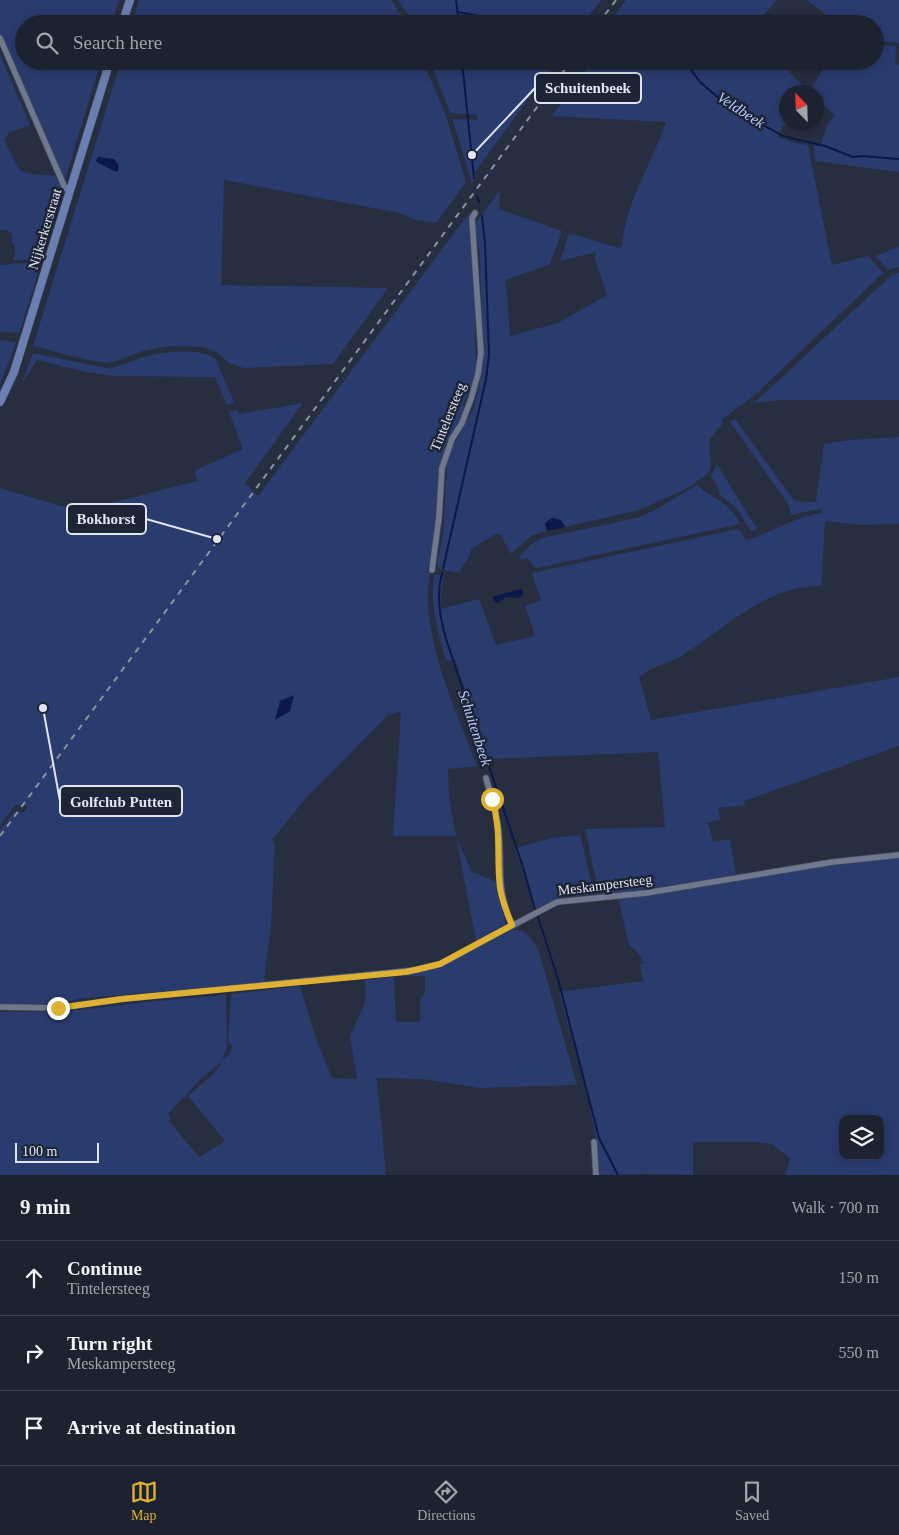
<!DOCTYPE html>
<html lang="en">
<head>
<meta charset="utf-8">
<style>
	:root { --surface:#1c2230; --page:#292f3c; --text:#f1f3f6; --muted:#a0a4ab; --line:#3a3f4c; --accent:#deb133 }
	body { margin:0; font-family:Georgia,serif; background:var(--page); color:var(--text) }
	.controls { position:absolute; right:15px; bottom:15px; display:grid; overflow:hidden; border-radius:10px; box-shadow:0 2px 12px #0003 }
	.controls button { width:45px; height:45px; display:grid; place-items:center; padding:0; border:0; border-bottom:1px solid var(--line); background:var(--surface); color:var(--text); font:25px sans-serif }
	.compass { position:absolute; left:779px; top:85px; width:45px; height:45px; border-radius:50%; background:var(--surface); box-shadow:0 2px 12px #0003; rotate:337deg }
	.scale { position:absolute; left:15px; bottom:12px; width:84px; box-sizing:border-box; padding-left:5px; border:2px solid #e0e5f1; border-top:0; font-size:14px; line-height:18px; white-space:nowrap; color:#e0e5f1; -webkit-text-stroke:4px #1d2436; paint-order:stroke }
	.stop { position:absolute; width:15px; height:15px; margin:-11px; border:4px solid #deb133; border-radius:50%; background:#fff }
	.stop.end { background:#deb133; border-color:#fff; box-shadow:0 1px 5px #0008 }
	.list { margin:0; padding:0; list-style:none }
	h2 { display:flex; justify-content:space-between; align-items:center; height:65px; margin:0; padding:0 20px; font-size:21px }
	h2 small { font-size:16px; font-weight:400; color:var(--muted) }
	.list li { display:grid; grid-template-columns:32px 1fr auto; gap:15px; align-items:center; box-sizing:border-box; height:75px; padding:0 20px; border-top:1px solid var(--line) }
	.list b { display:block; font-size:19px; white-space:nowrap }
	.list p { margin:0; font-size:16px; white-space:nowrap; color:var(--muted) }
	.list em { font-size:16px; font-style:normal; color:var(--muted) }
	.icon { flex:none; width:28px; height:28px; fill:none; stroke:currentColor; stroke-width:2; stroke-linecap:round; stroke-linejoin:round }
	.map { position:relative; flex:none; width:899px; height:1175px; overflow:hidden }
	.search { position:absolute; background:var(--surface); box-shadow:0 2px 12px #0003; left:15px; right:15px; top:15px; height:55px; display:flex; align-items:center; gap:12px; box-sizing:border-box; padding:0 18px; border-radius:28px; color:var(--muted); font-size:19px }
	.sheet { height:290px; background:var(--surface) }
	nav { display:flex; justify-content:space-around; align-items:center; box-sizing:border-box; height:70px; border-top:1px solid var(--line); background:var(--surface); font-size:14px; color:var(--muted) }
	nav a { display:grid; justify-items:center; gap:2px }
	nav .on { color:var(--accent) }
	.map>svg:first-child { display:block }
	.green { fill:#2a3b6e; fill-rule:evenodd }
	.water { fill:#0c1849 }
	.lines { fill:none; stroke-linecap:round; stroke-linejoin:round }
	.stream { stroke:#0c1849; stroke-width:2 }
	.minor-casing { stroke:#454c5c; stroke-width:7 }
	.major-casing { stroke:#454c5c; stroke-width:9 }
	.minor { stroke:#6f788e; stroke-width:5.5 }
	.major { stroke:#6b7eb1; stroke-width:8 }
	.rail { stroke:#8c93a1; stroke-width:2; stroke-dasharray:6 6; stroke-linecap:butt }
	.route { stroke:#deb133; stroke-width:6 }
	.labels { text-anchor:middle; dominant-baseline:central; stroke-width:5; stroke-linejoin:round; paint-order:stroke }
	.street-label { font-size:14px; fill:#e0e5f1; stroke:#1d2436 }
	.water-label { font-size:15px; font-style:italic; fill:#b6cafc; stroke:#1d2436 }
	.leader { fill:none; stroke:#e0e5f1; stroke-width:2 }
	.callout-dot { fill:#e0e5f1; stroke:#1d2436; stroke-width:2 }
	.callout { fill:#1d2436; stroke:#e0e5f1; stroke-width:2 }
	.callout-label { font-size:15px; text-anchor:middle; font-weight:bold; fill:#e0e5f1 }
</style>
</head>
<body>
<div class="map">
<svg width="899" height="1175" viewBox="0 0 899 1175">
	<rect width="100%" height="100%" fill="#262e40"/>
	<g class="green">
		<path d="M 0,0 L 119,0 L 112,24 L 24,24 L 24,61 L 101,61 L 64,183 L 0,36 Z"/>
		<path d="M 139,0 L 391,0 L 407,24 L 132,24 Z"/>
		<path d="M 398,0 L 601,0 L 583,24 L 414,24 Z"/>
		<path d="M 626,0 L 777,0 L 756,24 L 608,24 Z"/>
		<path d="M 806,0 L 899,0 L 899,43 L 875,41 L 875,24 L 835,24 L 822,11 Z"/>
		<path d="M 875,44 L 896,46 L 895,61 L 899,65 L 899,172 L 815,161 L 814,145 L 820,147 L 828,123 L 835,115 L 824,106 C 826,97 820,94 813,89 L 813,86 L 827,61 L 875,61 Z"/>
		<path d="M 0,55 L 30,125 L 10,132 L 4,140 L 20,171 C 32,174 42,176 54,175 L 62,187 L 42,260 L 14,260 L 15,244 L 12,243 L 12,234 L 6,230 L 0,230 Z"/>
		<path d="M 121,61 L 423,61 L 446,116 L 466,182 L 436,223 L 416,220 L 400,213 L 224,180 L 221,285 L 388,288 L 333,364 L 244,368 L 229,363 L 218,353 L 204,347 L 170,346 L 142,351 L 117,361 L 106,363 L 75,357 L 33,346 ZM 100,157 L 116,161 L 116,172 L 97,162 Z"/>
		<path d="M 430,61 L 556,61 L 475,172 L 476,177 L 472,183 L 453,121 L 453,119 L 477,120 L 476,115 L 450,113 Z"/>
		<path d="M 593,61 L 756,61 L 751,66 L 754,70 L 765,61 L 779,61 L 807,90 L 805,92 L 786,92 L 786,122 L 777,136 L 795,143 L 808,145 L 832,265 L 868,256 L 883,273 L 756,394 L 721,420 L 723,423 L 709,441 L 711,468 L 706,475 L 688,488 L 639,510 L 565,527 L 561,520 L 553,518 L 549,519 L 546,529 L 547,531 L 531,536 L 511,554 L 500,534 L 496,534 L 471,549 C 471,560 461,564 460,573 L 439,569 L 437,565 L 443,534 L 447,463 L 452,448 L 474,408 L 483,368 L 480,257 L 475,224 L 500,190 L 499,209 L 562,231 L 550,264 L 506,280 L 510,336 L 558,323 L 607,295 L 595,259 L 596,252 L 560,261 L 569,233 L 619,248 L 622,246 C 626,201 652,163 666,122 L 552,116 Z"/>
		<path d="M 470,212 L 473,246 L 476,366 L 473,382 L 463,405 L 465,407 L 459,423 L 446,444 L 441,463 L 431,566 L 428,567 L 427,572 L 430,573 C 419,635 456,709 477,766 L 448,769 L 449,797 L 456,836 L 472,872 L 497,882 L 506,924 L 476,941 L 456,836 L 393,836 L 401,711 L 388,715 L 337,767 L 306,798 L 272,840 L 275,845 L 271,924 L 264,982 L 76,999 C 53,1010 25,1005 0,1004 L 0,831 L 14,812 L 23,813 L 28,807 L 15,805 L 0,826 L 0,488 L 61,506 L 76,508 L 95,507 L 197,481 L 195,472 L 196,470 L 243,449 L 229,412 L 237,409 L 239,414 L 303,403 L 245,483 L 258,496 Z"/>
		<path d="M 899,247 L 899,267 L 888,270 L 875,256 Z"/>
		<path d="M 30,262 L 36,264 L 40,267 L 19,333 L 0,332 L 0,265 Z"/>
		<path d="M 899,273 L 899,400 L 779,400 L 754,403 L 893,274 Z"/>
		<path d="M 0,340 L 16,342 L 0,385 Z"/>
		<path d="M 33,353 L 106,368 C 120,367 131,361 144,357 C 164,352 196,347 215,358 L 234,402 L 227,405 L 215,377 L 113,376 L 86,372 L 37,360 L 22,383 Z"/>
		<path d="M 735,419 L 791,496 L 796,501 L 816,502 L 824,444 L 850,440 L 899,437 L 899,524 L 861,525 L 825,521 L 821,586 C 766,586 726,627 683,655 C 668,664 652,666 639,677 L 651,720 L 899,677 L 899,746 L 744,801 L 745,805 L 718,808 L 720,820 L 707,823 L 710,829 L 713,842 L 730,839 L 736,875 L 624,892 L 599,894 L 585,829 L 665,827 L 658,752 L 487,759 L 455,659 L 446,661 C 439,633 428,603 435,574 L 444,576 L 441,591 L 441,609 L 479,599 L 496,645 L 535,636 L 525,606 L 541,600 L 532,574 L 536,572 L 738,529 L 742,532 L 746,540 C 772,533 795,516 822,513 L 822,509 L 804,512 L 791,515 L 788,504 L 730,422 Z"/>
		<path d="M 717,464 L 757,529 L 752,531 C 745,526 743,517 738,510 C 732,504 725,500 719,494 L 720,492 L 711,476 Z"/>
		<path d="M 697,485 C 714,500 730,502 740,524 L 537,568 L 535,568 L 528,558 L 521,560 L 519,556 L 532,544 L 542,538 L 637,518 L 653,511 Z"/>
		<path d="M 580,835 L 594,894 L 556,899 L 535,909 L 515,848 L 552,838 Z"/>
		<path d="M 899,858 L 899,1175 L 785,1175 L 790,1158 L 771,1144 L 757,1142 L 693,1142 L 693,1175 L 645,1174 L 597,1175 C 600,1148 594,1129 589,1103 C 580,1066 569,1029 559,992 L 643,981 L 640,964 L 644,963 L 640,955 L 629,945 L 618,898 L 848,863 ZM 843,1119 L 880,1119 L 880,1156 L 843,1156 Z"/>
		<path d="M 518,930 C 529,932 534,942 539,952 L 577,1085 L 479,1088 L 423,1079 L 377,1078 L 386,1175 L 0,1175 L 0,1012 L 62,1012 L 146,1002 L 226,995 L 227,1047 L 222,1060 L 230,1054 L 232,1046 L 228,1041 L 231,994 L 300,986 L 317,1041 L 332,1078 L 357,1079 L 350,1036 L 364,1005 L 366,995 L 365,980 L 394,977 L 396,1022 L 420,1022 L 420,1000 L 425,992 L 425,976 L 402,976 L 435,969 L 511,931 ZM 222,1061 C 219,1072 196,1088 188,1096 L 225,1141 L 199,1157 L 169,1121 L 171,1118 L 168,1114 L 203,1077 Z"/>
	</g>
	<g class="water">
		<path d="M 98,157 L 114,159 L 118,164 L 119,168 L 117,172 L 114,171 L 97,162 L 96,160 Z"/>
		<path d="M 553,518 L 561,520 L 565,527 L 547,531 L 545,524 L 547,521 Z"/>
		<path d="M 521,589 L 523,593 L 522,596 L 517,598 L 506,597 L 498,603 L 494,601 L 492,597 Z"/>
		<path d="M 294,695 L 290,711 L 275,720 L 280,701 Z"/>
	</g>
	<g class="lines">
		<g class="stream">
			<path d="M 456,0 L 459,24"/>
			<path d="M 458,12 L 519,24"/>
			<path d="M 462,61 L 474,178"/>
			<path d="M 679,61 L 691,70 L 700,82 L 727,105 L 783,136 L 825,146 L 853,157 L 862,156 L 899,159"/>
			<path d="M 477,196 L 479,202"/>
			<path d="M 443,569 L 486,379 L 489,355 L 485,243 L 482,216"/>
			<path d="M 442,573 C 436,596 440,617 446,639 L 523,867 L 535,909"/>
			<path d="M 537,914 L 558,979 L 599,1138 L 618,1175"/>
		</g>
		<g class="minor-casing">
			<g id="minor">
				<path d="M 0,38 L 65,188 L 70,190"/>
				<path d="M 432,570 L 439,517 L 442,468 L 452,439 L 462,423 L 471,399 L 478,374 L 481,353 L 472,218 L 475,213"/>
				<path d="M 486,778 C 491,797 498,815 499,835 C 502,870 496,890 512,925"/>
				<path d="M 0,1007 L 59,1008 L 122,999 L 417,970 L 440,964 L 557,902 L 646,893 L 833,862 L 899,855"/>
				<path d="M 594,1142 L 596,1175"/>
			</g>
		</g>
		<g class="major-casing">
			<g id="major">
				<path d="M 122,24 L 130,0"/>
				<path d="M 0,402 L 14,372 L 110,61"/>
			</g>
		</g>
		<use href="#minor" class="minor"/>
		<use href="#major" class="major"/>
		<g class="rail">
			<path d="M 598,24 L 616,0"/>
			<path d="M 0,836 L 571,61"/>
		</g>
	</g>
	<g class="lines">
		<path class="route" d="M 58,1008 L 122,999 L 406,972 L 440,964 L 512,925 C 507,913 502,901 500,888 C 496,856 502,832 492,799"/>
	</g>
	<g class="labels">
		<g class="street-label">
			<text transform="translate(45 229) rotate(-73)">Nijkerkerstraat</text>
			<text transform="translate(448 417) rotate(-68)">Tintelersteeg</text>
			<text transform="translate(605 885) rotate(-7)">Meskampersteeg</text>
		</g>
		<g class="water-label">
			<text transform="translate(741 110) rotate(33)">Veldbeek</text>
			<text transform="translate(475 728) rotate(72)">Schuitenbeek</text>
		</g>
	</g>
	<path class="leader" d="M472 155L535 88M217 539L146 519M43 708L60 801"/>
	<g class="callout-dot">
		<circle cx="472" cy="155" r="5"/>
		<circle cx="217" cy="539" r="5"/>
		<circle cx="43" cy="708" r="5"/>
	</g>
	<g class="callout">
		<rect x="535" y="73" width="106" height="30" rx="5"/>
		<rect x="67" y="504" width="79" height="30" rx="5"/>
		<rect x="60" y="786" width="122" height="30" rx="5"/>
	</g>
	<g class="callout-label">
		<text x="588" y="93">Schuitenbeek</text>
		<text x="106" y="524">Bokhorst</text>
		<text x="121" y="807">Golfclub Putten</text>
	</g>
</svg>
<div class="controls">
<button><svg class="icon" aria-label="layers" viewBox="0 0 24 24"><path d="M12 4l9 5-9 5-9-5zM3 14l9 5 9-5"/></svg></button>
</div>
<svg class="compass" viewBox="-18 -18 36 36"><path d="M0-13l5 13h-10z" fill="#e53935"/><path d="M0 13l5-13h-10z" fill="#a0a4ab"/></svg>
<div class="scale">100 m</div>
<div class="stop" style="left:492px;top:799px"></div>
<div class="stop end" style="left:58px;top:1008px"></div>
<div class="search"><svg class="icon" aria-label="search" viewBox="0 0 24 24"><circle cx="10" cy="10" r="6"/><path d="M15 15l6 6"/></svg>Search here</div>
</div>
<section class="sheet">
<h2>9 min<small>Walk · 700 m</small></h2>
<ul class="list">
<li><svg class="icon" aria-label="ahead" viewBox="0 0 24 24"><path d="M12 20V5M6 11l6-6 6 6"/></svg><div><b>Continue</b><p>Tintelersteeg</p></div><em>150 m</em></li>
<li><svg class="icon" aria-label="right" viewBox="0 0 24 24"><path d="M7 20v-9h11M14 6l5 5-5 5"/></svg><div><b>Turn right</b><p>Meskampersteeg</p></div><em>550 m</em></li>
<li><svg class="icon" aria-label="arrive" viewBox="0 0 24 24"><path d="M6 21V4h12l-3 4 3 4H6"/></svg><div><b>Arrive at destination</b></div></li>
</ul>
</section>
<nav>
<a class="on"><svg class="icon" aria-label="map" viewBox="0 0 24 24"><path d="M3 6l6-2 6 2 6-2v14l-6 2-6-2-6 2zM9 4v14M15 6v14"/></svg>Map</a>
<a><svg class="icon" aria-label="directions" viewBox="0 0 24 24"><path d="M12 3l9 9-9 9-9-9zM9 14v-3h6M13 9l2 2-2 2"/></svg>Directions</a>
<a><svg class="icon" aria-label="saved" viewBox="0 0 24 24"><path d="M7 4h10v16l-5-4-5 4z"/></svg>Saved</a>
</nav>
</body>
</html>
